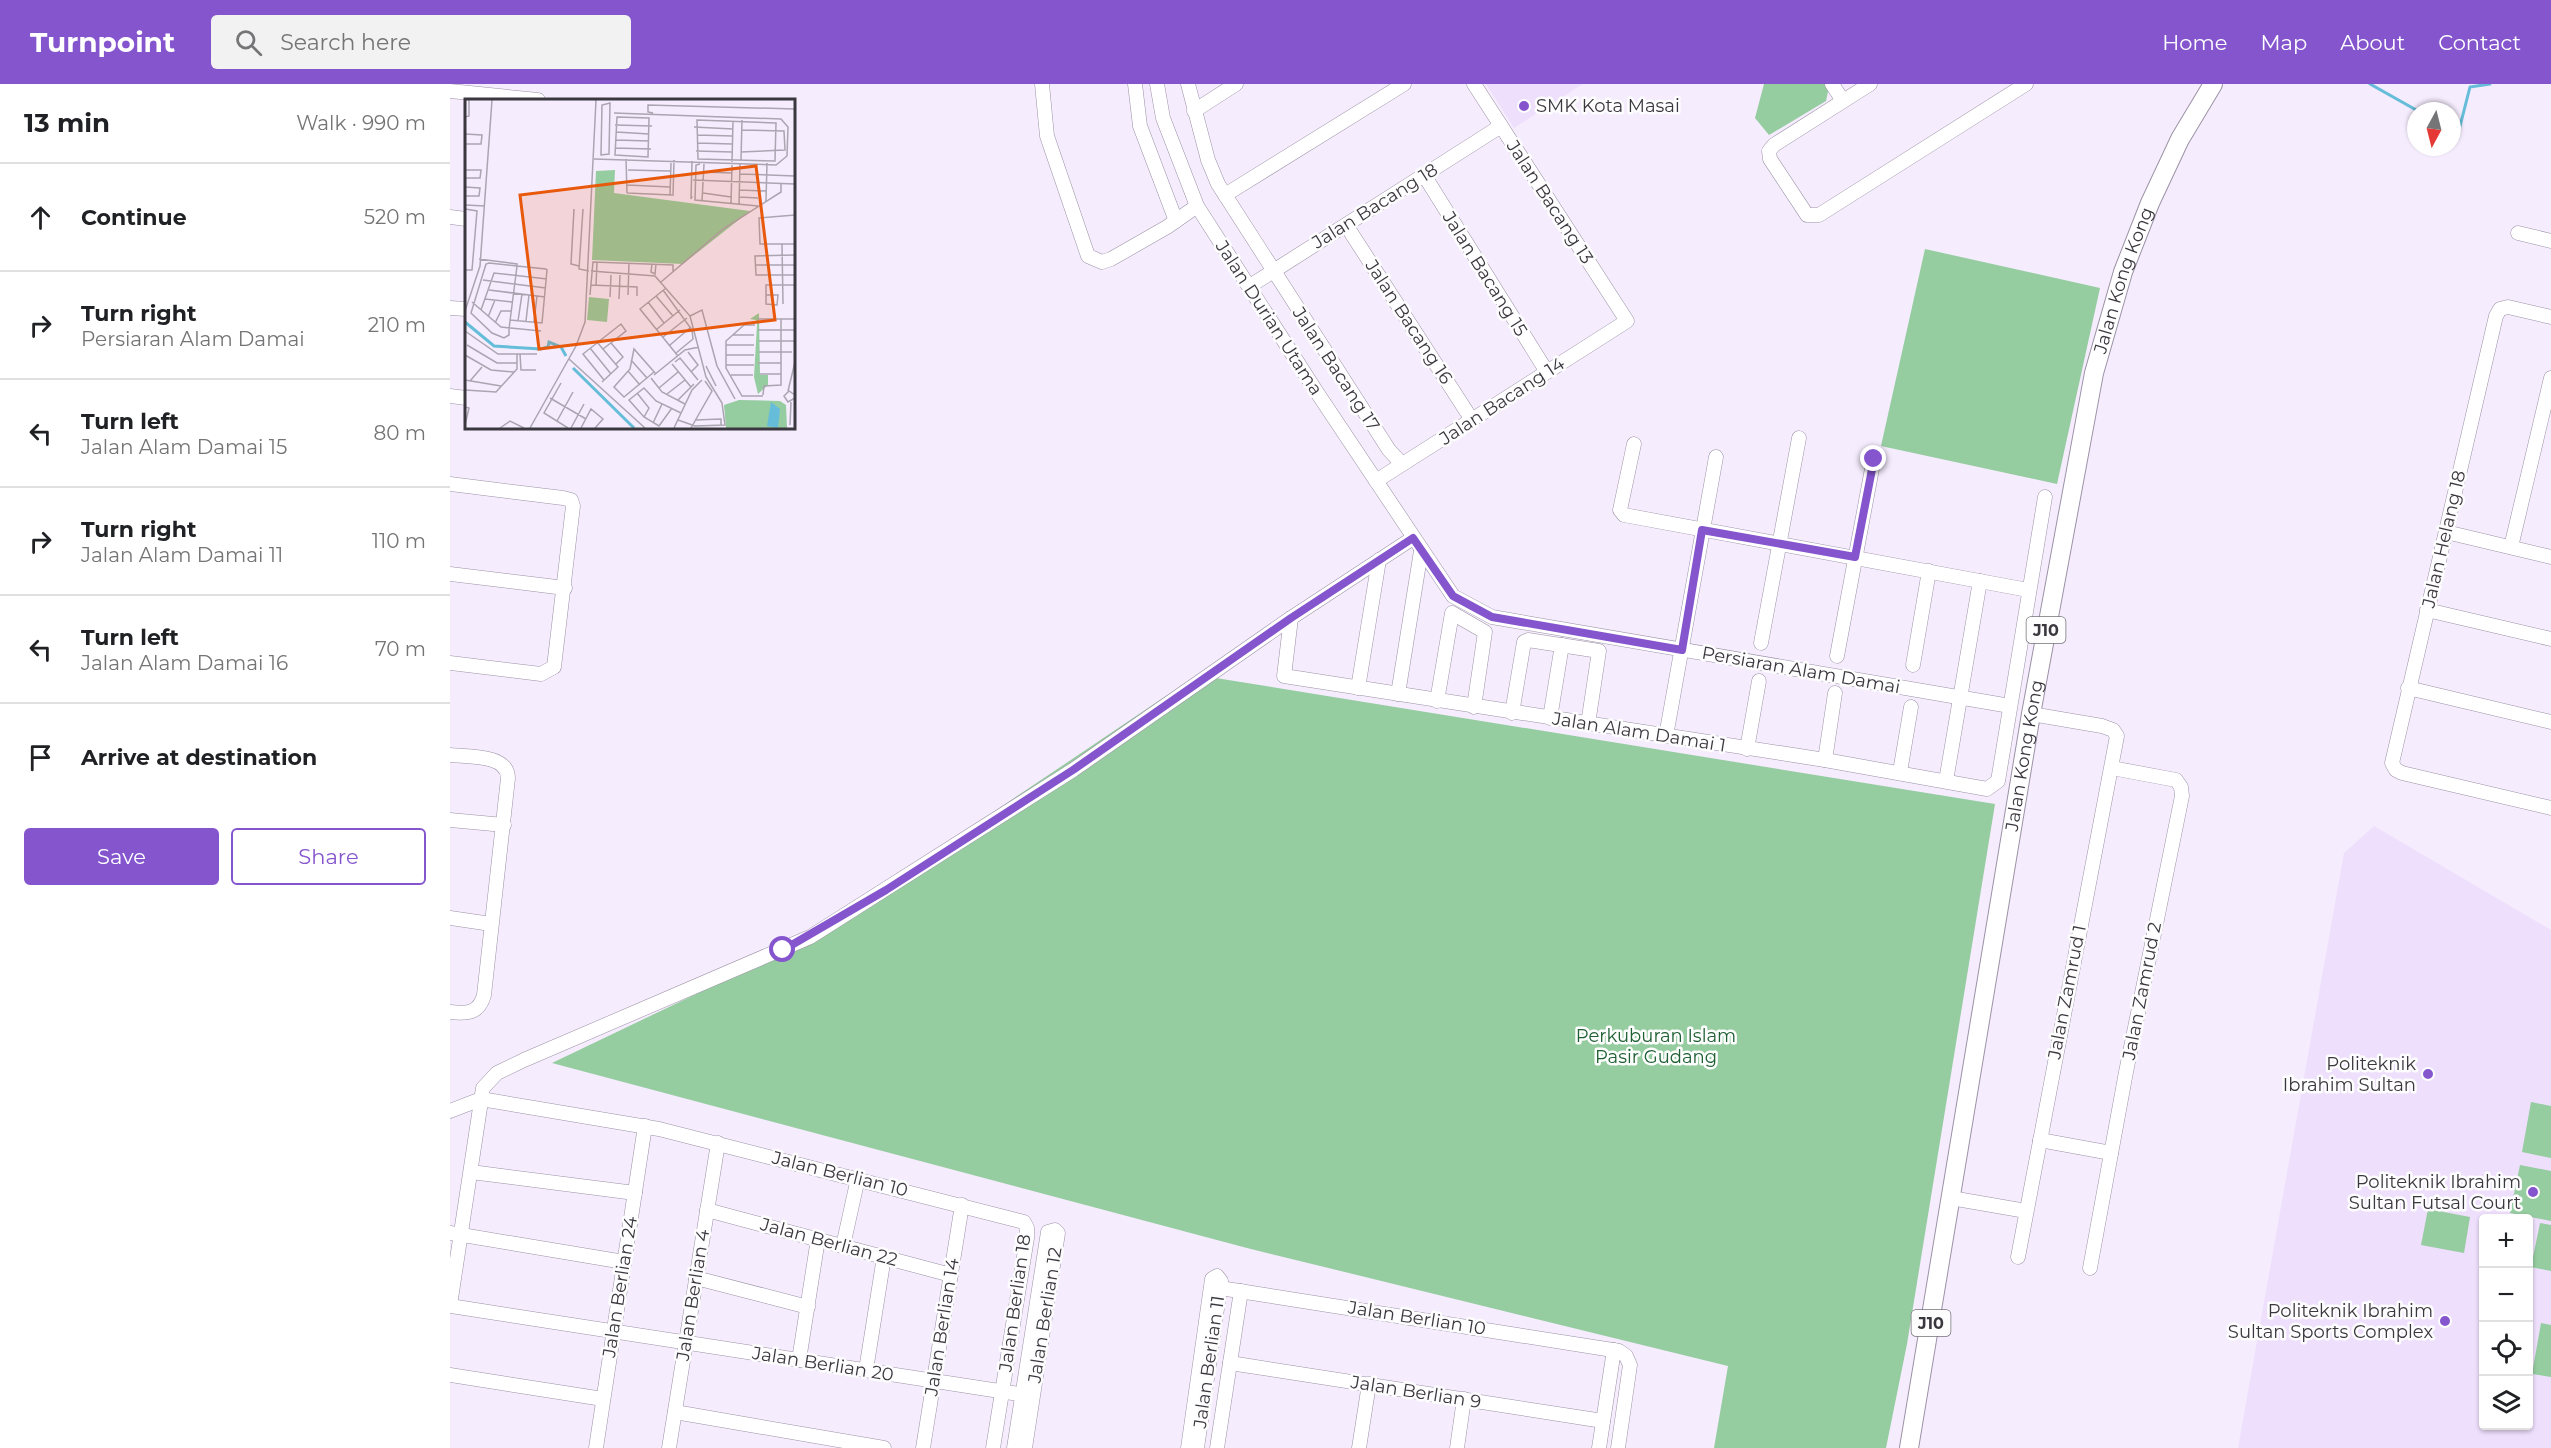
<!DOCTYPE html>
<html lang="en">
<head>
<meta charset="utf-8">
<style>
	:root { --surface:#fff; --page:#f2f2f2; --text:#202124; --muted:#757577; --line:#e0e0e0; --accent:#8555ce }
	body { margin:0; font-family:Montserrat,sans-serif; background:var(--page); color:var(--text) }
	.controls { position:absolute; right:18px; bottom:18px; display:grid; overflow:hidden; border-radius:6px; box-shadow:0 2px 4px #0004 }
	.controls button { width:54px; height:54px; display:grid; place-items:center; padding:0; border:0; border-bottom:2px solid var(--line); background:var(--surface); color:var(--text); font:30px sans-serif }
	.compass { position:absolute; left:1957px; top:18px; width:54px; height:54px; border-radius:50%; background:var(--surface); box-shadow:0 2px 4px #0004; rotate:187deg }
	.stop { position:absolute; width:18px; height:18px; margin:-14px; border:4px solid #8555ce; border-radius:50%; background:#fff }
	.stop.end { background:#8555ce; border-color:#fff; box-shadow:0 2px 6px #0008 }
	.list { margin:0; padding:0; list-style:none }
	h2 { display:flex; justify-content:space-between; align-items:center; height:78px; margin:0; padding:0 24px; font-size:26px }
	h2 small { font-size:20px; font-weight:400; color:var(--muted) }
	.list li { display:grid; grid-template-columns:39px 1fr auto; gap:18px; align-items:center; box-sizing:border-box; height:108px; padding:0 24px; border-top:2px solid var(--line) }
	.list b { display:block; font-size:22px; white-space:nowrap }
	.list p { margin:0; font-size:20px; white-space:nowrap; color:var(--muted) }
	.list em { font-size:20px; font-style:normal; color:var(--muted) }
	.actions { display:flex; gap:12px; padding:18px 24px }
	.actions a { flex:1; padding:14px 0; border:2px solid var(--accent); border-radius:6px; text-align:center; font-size:21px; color:var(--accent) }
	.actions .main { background:var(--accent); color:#fff }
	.icon { flex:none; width:33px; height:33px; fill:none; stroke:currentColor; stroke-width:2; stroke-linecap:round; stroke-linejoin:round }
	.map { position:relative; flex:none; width:2101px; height:1364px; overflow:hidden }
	header { display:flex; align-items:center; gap:36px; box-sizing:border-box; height:84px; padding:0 30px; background:var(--accent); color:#fff }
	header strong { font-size:28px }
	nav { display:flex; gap:33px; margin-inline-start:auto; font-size:21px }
	.search { width:420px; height:54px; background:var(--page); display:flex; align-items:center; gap:15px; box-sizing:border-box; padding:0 21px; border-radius:6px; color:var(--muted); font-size:22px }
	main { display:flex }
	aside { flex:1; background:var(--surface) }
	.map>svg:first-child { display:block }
	.built { fill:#eedffc; fill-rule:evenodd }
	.green { fill:#95cca0 }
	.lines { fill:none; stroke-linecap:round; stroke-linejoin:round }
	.stream { stroke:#65bdd9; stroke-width:3 }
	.minor-casing { stroke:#9c92a6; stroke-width:15 }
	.major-casing { stroke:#9c92a6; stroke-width:20 }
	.minor { stroke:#fff; stroke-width:14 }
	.major { stroke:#fff; stroke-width:18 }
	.route { stroke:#8555ce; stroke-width:8 }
	.poi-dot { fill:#8555ce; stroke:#fdfdfd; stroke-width:2 }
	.labels { text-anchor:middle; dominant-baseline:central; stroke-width:5; stroke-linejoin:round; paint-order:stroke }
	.shield { fill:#fdfdfd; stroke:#757278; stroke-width:1.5 }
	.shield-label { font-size:16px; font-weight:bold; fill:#3b373f }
	.poi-label { font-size:18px; fill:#3b373f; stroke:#fdfdfd; text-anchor:end }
	.street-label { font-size:18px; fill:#3b373f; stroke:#fdfdfd }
	.park-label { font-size:18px; fill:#1e6033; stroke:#fdfdfd }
	.inset-river { fill:none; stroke:#65bdd9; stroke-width:3 }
	.inset-road { fill:none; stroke:#aba4b1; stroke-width:1.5 }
	.view { fill:#e8590c; fill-opacity:0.15; stroke:#e8590c; stroke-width:3 }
	.inset-edge { fill:none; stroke:#3b373f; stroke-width:3 }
</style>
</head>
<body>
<header>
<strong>Turnpoint</strong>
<div class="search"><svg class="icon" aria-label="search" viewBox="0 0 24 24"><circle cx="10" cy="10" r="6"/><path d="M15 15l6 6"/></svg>Search here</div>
<nav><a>Home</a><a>Map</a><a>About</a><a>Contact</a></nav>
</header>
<main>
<aside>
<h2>13 min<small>Walk · 990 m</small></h2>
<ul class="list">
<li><svg class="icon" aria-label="ahead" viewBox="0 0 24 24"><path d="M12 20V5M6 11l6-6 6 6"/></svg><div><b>Continue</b></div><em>520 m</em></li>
<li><svg class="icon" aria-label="right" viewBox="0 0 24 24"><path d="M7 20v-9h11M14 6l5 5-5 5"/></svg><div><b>Turn right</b><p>Persiaran Alam Damai</p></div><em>210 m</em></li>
<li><svg class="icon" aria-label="left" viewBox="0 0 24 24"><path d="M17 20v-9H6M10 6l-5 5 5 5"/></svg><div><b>Turn left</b><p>Jalan Alam Damai 15</p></div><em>80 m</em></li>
<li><svg class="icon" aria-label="right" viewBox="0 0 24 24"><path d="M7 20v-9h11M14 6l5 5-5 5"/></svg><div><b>Turn right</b><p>Jalan Alam Damai 11</p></div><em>110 m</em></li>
<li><svg class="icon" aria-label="left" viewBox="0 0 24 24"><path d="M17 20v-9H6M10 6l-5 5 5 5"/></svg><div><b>Turn left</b><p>Jalan Alam Damai 16</p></div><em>70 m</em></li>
<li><svg class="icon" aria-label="arrive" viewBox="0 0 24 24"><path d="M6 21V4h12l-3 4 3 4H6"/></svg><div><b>Arrive at destination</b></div></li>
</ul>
<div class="actions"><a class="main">Save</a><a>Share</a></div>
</aside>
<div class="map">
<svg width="2101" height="1364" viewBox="0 0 2101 1364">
	<rect width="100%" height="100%" fill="#f5ecfd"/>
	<g class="built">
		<path d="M 1036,0 L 1133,0 L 1064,44 Z"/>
		<path d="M 1924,742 L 2101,846 L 2101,1364 L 1788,1364 L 1894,769 ZM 2034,1134 L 2078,1134 L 2078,1342 L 2034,1342 Z"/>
	</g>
	<g class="green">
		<path d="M 1314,0 L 1377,0 L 1379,3 L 1376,17 L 1319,51 L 1305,34 Z"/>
		<path d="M 1475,165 L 1650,204 L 1607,400 L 1431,362 Z"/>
		<path d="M 747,591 L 1545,720 L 1457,1260 L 1436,1364 L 1264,1364 L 1278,1282 L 797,1164 L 102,979 L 340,865 Z"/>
		<path d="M 2081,1018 L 2101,1022 L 2101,1074 L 2072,1068 Z"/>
		<path d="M 2070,1081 L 2101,1087 L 2101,1137 L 2060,1129 Z"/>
		<path d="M 1978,1125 L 2020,1133 L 2014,1169 L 1971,1161 Z"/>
		<path d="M 2090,1139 L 2101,1141 L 2101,1187 L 2081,1183 Z"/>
		<path d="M 2091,1239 L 2101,1241 L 2101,1293 L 2082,1290 Z"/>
	</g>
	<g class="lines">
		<g class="stream">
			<path d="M 1920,0 L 1968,27"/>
			<path d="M 2002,47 L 2008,50 L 2020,3 L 2040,0"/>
		</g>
		<g class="minor-casing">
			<g id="minor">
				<path d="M 592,0 L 597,52 L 638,172 L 652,178 L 661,175 L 717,143 L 747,122"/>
				<path d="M 685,0 L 690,42 L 726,137"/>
				<path d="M 707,0 L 713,34 L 747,122 L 868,310 L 1003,512 L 1042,533 L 1560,622"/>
				<path d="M 738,0 L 758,76 L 768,100 L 939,366 L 952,380"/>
				<path d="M 1382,0 L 1393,17"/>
				<path d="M 1420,0 L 1324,61 L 1319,67 L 1320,75 L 1357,131 L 1369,131 L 1576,0"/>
				<path d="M 0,7 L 88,16"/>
				<path d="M 744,27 L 786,0"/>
				<path d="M 974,91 L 1097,288"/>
				<path d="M 775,111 L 954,0"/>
				<path d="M 0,133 L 16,135"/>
				<path d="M 896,141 L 1022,336"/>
				<path d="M 2068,149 L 2101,157"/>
				<path d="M 800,202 L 1051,42"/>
				<path d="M 0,224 L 16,225"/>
				<path d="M 2101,233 L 2058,223 L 2050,225 L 2046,232 L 1942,679 L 1946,686 L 1952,689 L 2101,724"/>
				<path d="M 0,312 L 16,314"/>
				<path d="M 1184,360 L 1170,426 L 1174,431 L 1578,506"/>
				<path d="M 926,397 L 1177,237 L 1024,0"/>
				<path d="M 0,400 L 113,414 L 121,416 L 123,422 L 104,583 L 91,590 L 0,579"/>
				<path d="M 1996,448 L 2101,473"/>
				<path d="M 2061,463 L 2101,294"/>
				<path d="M 0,490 L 115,504"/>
				<path d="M 1977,526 L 2101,555"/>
				<path d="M 841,534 L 834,592 L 1375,676 L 1537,705 L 1548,697 L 1595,413"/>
				<path d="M 1311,559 L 1349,354"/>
				<path d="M 1387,572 L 1424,374"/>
				<path d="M 1463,581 L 1479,487"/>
				<path d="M 908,604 L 929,476"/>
				<path d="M 1958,604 L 2101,638"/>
				<path d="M 948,610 L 971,467"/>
				<path d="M 987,617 L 1002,529 L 1035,548 L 1024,623"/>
				<path d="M 1062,629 L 1074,558 L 1078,556 L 1149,567 L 1138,640"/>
				<path d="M 1100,634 L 1112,561"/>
				<path d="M 1216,652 L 1266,373"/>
				<path d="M 1297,665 L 1309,597"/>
				<path d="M 0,671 C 18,673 58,670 58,694 L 34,911 C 29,930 16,930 0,928"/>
				<path d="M 1375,676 L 1385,609"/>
				<path d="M 1450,688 L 1461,623"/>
				<path d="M 1496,697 L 1530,497"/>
				<path d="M 0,736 L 54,741"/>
				<path d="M 0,834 L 41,840"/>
				<path d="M 0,1027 L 31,1015 L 209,1045 L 574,1138 L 577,1144 L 577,1154 L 543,1364"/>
				<path d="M 1590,1056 L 1661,1069"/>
				<path d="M 21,1088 L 185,1109"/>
				<path d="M 1501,1114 L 1576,1127"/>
				<path d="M 257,1126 L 501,1191"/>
				<path d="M 0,1149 L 174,1178"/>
				<path d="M 393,1162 L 408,1094"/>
				<path d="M 1568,1173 L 1667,652 L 1663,646 L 1652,642 L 1581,630"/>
				<path d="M 1640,1184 L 1676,988 L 1732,712 L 1731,703 L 1726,696 L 1662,684"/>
				<path d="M 246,1194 L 358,1223"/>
				<path d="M 770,1204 L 1169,1267 L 1176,1272 L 1180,1281 L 1168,1364"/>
				<path d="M 0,1221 L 33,1004 L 47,989 L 74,976 L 360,853 L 623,686 L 841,534 L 963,454"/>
				<path d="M 0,1222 L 582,1312"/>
				<path d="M 349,1276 L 368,1155"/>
				<path d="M 780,1279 L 1153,1337"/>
				<path d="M 416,1286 L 434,1173"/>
				<path d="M 0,1291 L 153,1315"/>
				<path d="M 225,1328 L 434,1364"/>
				<path d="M 146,1364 L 195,1042"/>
				<path d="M 219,1364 L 268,1059"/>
				<path d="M 473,1364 L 512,1121"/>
				<path d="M 564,1364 L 598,1148 L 605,1146 L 608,1149 L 575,1364"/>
				<path d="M 738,1364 L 762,1195 L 767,1192 L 771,1197 L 747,1364"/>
				<path d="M 767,1364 L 791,1207"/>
				<path d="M 909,1364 L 919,1300"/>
				<path d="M 1007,1364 L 1014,1315"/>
				<path d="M 1149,1364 L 1164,1266"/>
			</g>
		</g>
		<g class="major-casing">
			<g id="major">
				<path id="s1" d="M 1459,1364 L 1581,630 L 1644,289 L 1673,188 L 1700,119 L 1730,55 L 1763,0"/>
			</g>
		</g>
		<use href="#minor" class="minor"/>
		<use href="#major" class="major"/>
	</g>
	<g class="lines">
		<path class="route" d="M 333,866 L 436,806 L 623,686 L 841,534 L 963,454 L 1003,512 L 1042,533 L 1232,566 L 1252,446 L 1405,473 L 1424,375"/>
	</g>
	<g class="poi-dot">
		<circle cx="1074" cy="22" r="6"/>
		<circle cx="1978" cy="990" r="6"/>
		<circle cx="2083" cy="1108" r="6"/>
		<circle cx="1995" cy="1237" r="6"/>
	</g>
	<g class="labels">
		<g class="shield">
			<rect x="1576.5" y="533" width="39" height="26" rx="4.5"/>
			<rect x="1461.5" y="1226" width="39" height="26" rx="4.5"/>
		</g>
		<g class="shield-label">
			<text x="1596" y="546">J10</text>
			<text x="1481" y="1239">J10</text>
		</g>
		<g class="poi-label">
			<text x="1086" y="22" text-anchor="start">SMK Kota Masai</text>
			<text x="1966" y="980">Politeknik<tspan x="1966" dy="21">Ibrahim Sultan</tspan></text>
			<text x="2071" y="1098">Politeknik Ibrahim<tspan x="2071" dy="21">Sultan Futsal Court</tspan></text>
			<text x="1983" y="1227">Politeknik Ibrahim<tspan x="1983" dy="21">Sultan Sports Complex</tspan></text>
		</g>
		<g class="street-label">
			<text transform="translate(1100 118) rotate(57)">Jalan Bacang 13</text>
			<text transform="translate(925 122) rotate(-32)">Jalan Bacang 18</text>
			<text transform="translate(1035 190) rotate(58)">Jalan Bacang 15</text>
			<text stroke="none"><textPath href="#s1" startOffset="1188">Jalan Kong Kong</textPath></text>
			<text transform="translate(819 234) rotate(57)">Jalan Durian Utama</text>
			<text transform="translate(959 238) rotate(57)">Jalan Bacang 16</text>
			<text transform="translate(886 285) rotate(57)">Jalan Bacang 17</text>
			<text transform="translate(1052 317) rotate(-33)">Jalan Bacang 14</text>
			<text transform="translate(1994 455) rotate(-77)">Jalan Helang 18</text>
			<text transform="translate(1351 586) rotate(10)">Persiaran Alam Damai</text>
			<text transform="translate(1189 648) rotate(9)">Jalan Alam Damai 1</text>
			<text stroke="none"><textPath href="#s1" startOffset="702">Jalan Kong Kong</textPath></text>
			<text transform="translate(1692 907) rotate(-79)">Jalan Zamrud 2</text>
			<text transform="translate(1617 908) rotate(-79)">Jalan Zamrud 1</text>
			<text transform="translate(390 1090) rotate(14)">Jalan Berlian 10</text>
			<text transform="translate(379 1158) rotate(15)">Jalan Berlian 22</text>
			<text transform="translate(170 1203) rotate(-81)">Jalan Berlian 24</text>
			<text transform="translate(243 1211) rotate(-81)">Jalan Berlian 4</text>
			<text transform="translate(565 1219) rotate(-82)">Jalan Berlian 18</text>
			<text transform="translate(595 1231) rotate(-81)">Jalan Berlian 12</text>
			<text transform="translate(967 1234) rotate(9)">Jalan Berlian 10</text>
			<text transform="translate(492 1243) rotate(-81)">Jalan Berlian 14</text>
			<text transform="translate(759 1278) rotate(-82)">Jalan Berlian 11</text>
			<text transform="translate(373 1280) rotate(9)">Jalan Berlian 20</text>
			<text transform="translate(966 1308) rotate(9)">Jalan Berlian 9</text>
		</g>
		<g class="park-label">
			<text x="1206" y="952">Perkuburan Islam<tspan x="1206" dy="21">Pasir Gudang</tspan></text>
		</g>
	</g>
	<g transform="translate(15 15)">
		<rect width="330" height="330" fill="#f5ecfd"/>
		<path d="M 150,71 L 149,94 L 285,112 L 218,165 L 127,161 L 131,72 ZM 124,198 L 144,200 L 142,223 L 122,221 ZM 294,214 L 295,276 L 303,276 L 303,286 L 293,295 L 289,278 L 292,226 L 291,221 L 285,220 ZM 274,301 L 315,302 L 321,306 L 322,329 L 261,329 L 259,306 Z" fill="#95cca0"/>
		<path d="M 306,303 L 315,310 L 313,329 L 302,327 Z" fill="#65bdd9"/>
		<path class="inset-river" d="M 0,223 L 29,247 L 76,250 L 83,248 L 84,243 L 96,248 L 101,257M 108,269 L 169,329"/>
		<path class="inset-road" d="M 145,4 L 144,55 L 136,56 L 137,6 ZM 188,14 L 183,13 L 183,6 L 330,10M 0,18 L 4,17 L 4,1M 152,18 L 184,19 L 183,58 L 150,56 ZM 232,21 L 311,24 L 310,62 L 233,60 ZM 150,26 L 187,27M 229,28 L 268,30M 151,33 L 184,35M 0,35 L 17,36 L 16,45 L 0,45M 232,36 L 268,37M 151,41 L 184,42M 232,44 L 267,45M 150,49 L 186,50M 231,52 L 267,53M 276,53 L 320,51 L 319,32 L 277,31M 129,60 L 311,66 L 322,57 L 323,28 L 316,20 L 149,14M 161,60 L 162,94M 276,61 L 277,21M 227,62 L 226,100 L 227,97M 267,63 L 268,22M 235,65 L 231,66 L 230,101 L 293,107M 0,71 L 16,71 L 15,79 L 0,79M 163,71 L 205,72M 238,73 L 267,74M 275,75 L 330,77M 228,81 L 330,85M 162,86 L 205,88M 0,88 L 15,89 L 14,97 L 0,97M 274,91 L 301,92M 162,94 L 207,96M 238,94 L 266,98M 205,96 L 206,64M 208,97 L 209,61M 274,98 L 293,99M 237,102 L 239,65M 301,102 L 302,64M 266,105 L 267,66M 0,106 L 20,107M 274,106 L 275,64M 0,110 L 12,112 L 7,171 L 0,171M 109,110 L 106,165 L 114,167M 118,110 L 114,170 L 124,172M 330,116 L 294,119 L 295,145 L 330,145M 317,145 L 318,205M 330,156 L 290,157 L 291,176 L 330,176M 14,160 L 52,165 L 52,167 L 44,230 L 44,236 L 39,239 L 27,234 L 6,214 L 21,165 L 24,164 L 52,167 L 81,170 L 82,171 L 77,224 L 45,221M 187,165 L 186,173 L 190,175 L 191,165M 290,166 L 330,166M 126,172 L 190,177 L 225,217 L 241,278 L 257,304 L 260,326 L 230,327 L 213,321M 18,181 L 81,189M 196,183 L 258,130 L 316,93 L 316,84M 126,186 L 172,188 L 172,197M 131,186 L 132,163M 201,189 L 175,210 L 213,257M 24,191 L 80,198M 198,191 L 227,231 L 228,240 L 211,254M 125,196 L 128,163 L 208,166 L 208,172M 163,196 L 164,164M 301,196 L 313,196 L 312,206 L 301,205 L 301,186 L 330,186M 191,197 L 208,217M 145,198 L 146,176M 20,200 L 47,203M 154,200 L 155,176M 7,203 L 36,228 L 76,232M 183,203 L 199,224M 16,211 L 29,174 L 82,180M 0,212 L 15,167 L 27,1M 225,217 L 237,211 L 252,267 L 270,300M 23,218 L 30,201M 293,220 L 330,220M 53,222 L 57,195M 61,222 L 64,196M 69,223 L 72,197M 30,224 L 36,212 L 46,212M 290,226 L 279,226 L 261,242 L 261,269 L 277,297 L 298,297M 192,230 L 215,211M 293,231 L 330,231M 0,232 L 33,255 L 72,255M 268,236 L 289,236M 198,238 L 222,219M 294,242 L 330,242M 132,243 L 153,268 L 137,283M 146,244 L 158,258 L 151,265M 2,246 L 32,264 L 52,264M 205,246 L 226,228M 261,246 L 289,246M 125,249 L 146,275M 138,250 L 161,232 L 156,225 L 118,255 L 139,281M 223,253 L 233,266 L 226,273M 294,253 L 327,253M 55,255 L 56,271 L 71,271M 0,256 L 26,271 L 49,273M 261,256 L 289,256M 104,260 L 180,329M 166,261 L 182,279M 210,263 L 215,259 L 233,281M 293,264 L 316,264M 207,265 L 226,288M 261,266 L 289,266M 241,267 L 251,287M 163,272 L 175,286M 189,273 L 159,298 L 149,288 L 165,270 L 169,250 L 191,275M 295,275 L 316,275M 189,276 L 220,251 L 234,248M 266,276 L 288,276M 186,279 L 197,293 L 220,305M 0,281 L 36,287M 5,282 L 17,268M 96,284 L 79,314 L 103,329M 194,289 L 213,273M 0,291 L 31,293 L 52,270 L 52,255M 323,292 L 330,263M 172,294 L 184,309 L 179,318M 202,295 L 220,281M 298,296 L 299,287 L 316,286 L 316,220M 330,296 L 324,292 L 319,297 L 323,303 L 330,299M 85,299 L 121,320M 213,301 L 229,285M 0,308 L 4,309 L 0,326M 207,309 L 194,327 L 179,318 L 164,301 L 179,289 L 191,302 L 216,314M 230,321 L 256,320 L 256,326M 92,322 L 108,293M 188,324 L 197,305M 325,326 L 326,303M 35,329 L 45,322 L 59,329M 65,329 L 111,247 L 120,223 L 131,1M 106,329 L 119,305M 116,329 L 126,310 L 138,320 L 130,329M 209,329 L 227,291 L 237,281M 226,329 L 247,292 L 240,282"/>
		<path class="view" d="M 291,67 L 310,221 L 74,250 L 55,96 Z"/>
		<rect width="330" height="330" class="inset-edge"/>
	</g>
</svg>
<div class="controls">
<button>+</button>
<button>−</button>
<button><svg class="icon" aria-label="locate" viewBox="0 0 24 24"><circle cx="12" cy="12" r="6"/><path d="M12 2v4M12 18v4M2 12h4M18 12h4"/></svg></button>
<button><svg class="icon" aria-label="layers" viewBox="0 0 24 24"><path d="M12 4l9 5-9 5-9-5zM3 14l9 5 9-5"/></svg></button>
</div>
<svg class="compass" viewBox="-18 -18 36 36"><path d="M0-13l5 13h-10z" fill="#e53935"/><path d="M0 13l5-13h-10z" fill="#757577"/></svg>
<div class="stop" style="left:333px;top:866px"></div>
<div class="stop end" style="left:1424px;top:375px"></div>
</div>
</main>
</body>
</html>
